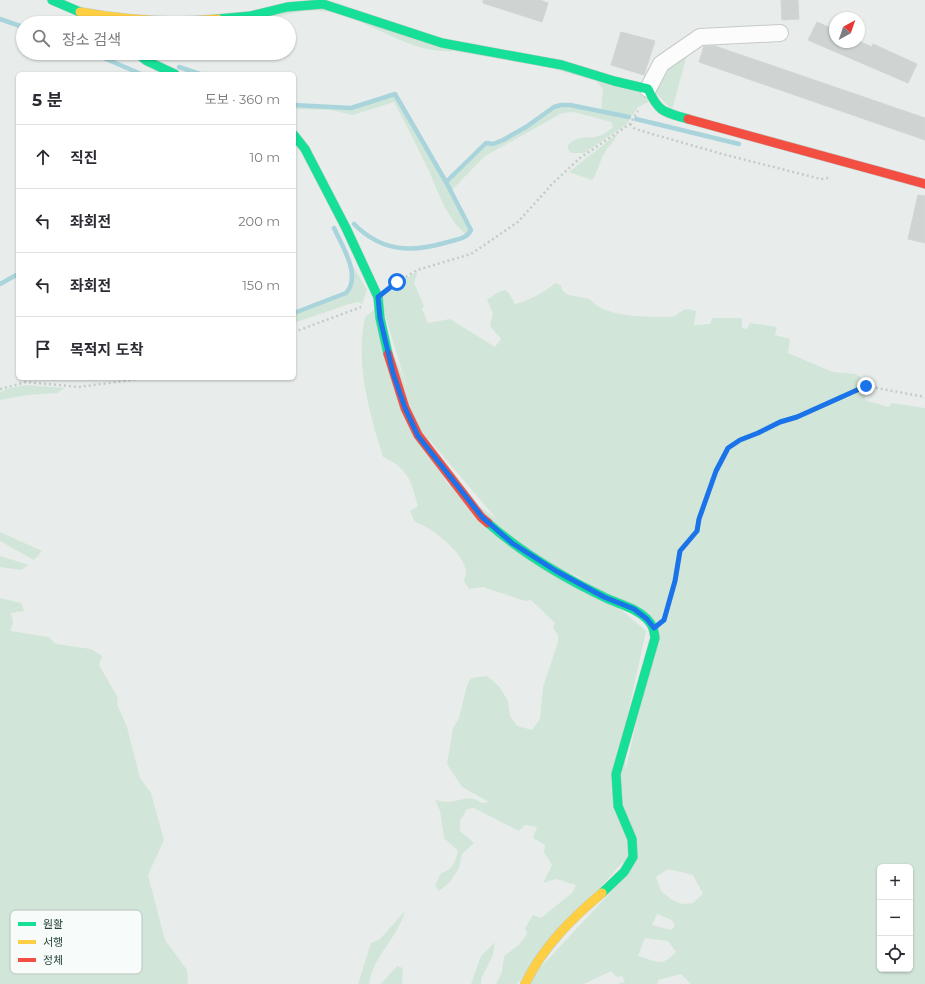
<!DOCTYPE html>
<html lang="ko">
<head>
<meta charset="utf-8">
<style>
	:root { --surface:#fff; --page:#f2f2f3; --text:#2b2b33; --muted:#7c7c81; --line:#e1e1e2 }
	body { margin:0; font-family:Montserrat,"Noto Sans KR",sans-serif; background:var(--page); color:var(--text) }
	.controls { position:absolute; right:12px; bottom:12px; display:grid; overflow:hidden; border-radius:6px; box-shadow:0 1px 3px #0004 }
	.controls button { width:36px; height:36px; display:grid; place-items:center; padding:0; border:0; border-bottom:1px solid var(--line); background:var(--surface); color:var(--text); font:20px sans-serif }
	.compass { position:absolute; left:829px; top:12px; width:36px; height:36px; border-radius:50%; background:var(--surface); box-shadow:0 1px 3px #0004; rotate:40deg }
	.stop { position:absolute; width:12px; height:12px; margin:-9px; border:3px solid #1a73e8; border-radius:50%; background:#fff }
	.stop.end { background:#1a73e8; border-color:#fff; box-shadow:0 1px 4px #0008 }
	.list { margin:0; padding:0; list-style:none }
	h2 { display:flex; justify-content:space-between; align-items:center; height:52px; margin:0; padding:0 16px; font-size:17px }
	h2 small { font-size:13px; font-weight:400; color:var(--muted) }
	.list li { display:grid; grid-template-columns:26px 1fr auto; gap:12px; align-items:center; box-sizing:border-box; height:64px; padding:0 16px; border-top:1px solid var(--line) }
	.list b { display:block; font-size:15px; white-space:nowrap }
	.list em { font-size:13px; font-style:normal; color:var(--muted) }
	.icon { flex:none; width:22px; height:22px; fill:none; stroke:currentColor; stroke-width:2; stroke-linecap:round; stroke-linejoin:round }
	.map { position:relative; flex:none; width:925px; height:984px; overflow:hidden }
	.search { position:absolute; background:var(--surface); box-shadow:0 1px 3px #0004; left:16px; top:16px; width:280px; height:44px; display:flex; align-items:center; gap:10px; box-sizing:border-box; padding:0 14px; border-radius:22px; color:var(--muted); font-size:15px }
	.panel { position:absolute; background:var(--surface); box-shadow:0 1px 3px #0004; left:16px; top:72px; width:280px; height:308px; border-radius:6px }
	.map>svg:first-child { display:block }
	.green { fill:#d1e6d8; fill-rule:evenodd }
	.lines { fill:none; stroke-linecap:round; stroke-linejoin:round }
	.stream { stroke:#a9d4db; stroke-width:4.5 }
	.building { fill:#cfd4d2; stroke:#d1d6d4 }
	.street-casing { stroke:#c5cac8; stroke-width:18 }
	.fast-casing { stroke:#c3cbc8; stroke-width:10 }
	.slow-casing { stroke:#c3cbc8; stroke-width:10 }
	.jam-casing { stroke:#c3cbc8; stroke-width:10 }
	.path { stroke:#c3ccca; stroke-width:2.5; stroke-dasharray:2 3; stroke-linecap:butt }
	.street { stroke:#fcfcfc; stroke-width:16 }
	.fast { stroke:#16e098; stroke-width:9 }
	.slow { stroke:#ffcf43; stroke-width:9 }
	.jam { stroke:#f24e42; stroke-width:9 }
	.route { stroke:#1a73e8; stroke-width:5 }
	.key { fill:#f7fbf9; stroke:#b8c4c0; stroke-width:1 }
	.key-label { font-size:11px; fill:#24423a }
</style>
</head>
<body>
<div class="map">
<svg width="925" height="984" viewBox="0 0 925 984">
	<rect width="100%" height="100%" fill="#e8edeb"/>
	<g class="green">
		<path d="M 321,8 L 332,10 L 423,41 L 446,47 L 562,67 L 616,84 L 647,91 L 651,101 L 638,107 L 632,116 L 601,110 L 603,89 L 596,81 L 547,67 L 454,51 C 406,55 367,15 320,11 C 294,9 270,21 245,23 C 239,24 232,23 226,23 L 290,10 Z"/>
		<path d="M 688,51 L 672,110 L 655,92 L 659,74 Z"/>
		<path d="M 395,96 L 445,183 L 470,230 L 467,235 C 447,220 438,191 428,169 C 417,146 406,124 394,102 L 353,115 L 331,110 L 294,109 L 294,106 L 300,105 L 352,109 Z"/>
		<path d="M 562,106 L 590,109 L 630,119 L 626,125 L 584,153 L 571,153 L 568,149 L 568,145 C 578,134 589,140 602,135 C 606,133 610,130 613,127 L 611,122 L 574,112 L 562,113 L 485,156 L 451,191 L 447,182 L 486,144 C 515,147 538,111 562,106 Z"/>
		<path d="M 618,133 C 614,142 608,146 604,154 C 599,163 598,172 592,180 L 569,172 Z"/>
		<path d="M 349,259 L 367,290 L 362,304 L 358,302 L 349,304 L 294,323 L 294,315 L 348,294 C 358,284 352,271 349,259 Z"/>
		<path d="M 418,271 L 414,283 L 424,306 L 422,309 L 428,323 L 450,319 L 495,347 L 501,339 L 490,326 L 493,313 L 487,300 L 498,292 L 505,290 L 509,293 L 515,304 C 524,303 549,290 555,283 L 561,285 L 562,290 L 568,295 L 590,299 C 605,319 648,316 670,317 C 681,316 681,305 696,311 L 694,325 L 710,324 L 712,318 L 742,318 L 742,328 L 747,329 L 750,323 L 777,327 L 775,335 L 790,339 L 788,353 L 833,372 L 855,374 L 865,380 L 865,385 L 796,416 L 780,420 L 758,432 L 739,439 L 727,447 L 720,458 L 701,508 L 696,531 L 679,551 L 674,580 L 663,619 L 656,624 L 512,537 L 419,428 L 380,298 L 399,283 Z"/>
		<path d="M 375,309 L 446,482 L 624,612 L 646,631 L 625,727 L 626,858 L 517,984 L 496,984 L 502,972 L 504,956 L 519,945 L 527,934 L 525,928 L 533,915 L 541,918 L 573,892 L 576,885 L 556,879 L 543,883 L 552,865 L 544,852 L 545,845 L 533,838 L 537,827 L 525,825 L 519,831 L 474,808 L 467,809 L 460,821 L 460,831 L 474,843 L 462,854 L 459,868 L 450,882 L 439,891 L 435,886 L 441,873 C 453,870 455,862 458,851 L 444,838 L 440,811 L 435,800 C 441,801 447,803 454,801 C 467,799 470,795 482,803 L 489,802 L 462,787 L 447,764 L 453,728 L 459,718 L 467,685 L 471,678 L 487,676 L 499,686 L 508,701 L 510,716 L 517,726 L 532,730 L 540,719 L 543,687 L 558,642 L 558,635 L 553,628 L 555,623 L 531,600 L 525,601 L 483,587 L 469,589 L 464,581 C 464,579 466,575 466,572 C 465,553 431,527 415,522 L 410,511 L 418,506 C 411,481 408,468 383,457 C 369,411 355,365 365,317 Z"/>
		<path d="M 26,385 L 65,388 L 57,393 L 27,395 L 0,400 L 0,392 L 9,388 Z"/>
		<path d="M 866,387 L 865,400 L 888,407 L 892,403 L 925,408 L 925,984 L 691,984 L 681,974 L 659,980 L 657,984 L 617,984 L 625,982 L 622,976 L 617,977 L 611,971 L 584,984 L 530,984 L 539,969 L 624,878 L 620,794 L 658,627 L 665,620 L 677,581 L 682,552 L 698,532 L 704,508 L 722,459 L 729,449 L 741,441 L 758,434 L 781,423 L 797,418 L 811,410 ZM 880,867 L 910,867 L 910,969 L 880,969 ZM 668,869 L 693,875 L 703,894 L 693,903 L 682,904 L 672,900 L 661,891 L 656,877 ZM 657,914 L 672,920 L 675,926 L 671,930 L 652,925 ZM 645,938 L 668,941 L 676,952 C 661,968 657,961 638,956 Z"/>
		<path d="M 0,532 L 42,551 L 34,560 L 0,541 Z"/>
		<path d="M 0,556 L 29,565 L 21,570 L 0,567 Z"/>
		<path d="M 0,598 L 21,603 L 24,611 L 11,613 L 13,621 L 11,631 L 49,637 L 56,644 L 91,649 L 102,656 L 99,665 L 118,698 L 117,704 L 127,727 L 140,778 L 151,793 L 164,840 L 148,875 L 165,940 L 187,970 L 188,984 L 0,984 Z"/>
		<path d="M 405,911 C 398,938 373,956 369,984 L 358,984 L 371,943 L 380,939 Z"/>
		<path d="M 495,942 L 493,955 L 481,979 L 481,984 L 471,984 L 481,956 Z"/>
		<path d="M 397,966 L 403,968 L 402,984 L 381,984 Z"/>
	</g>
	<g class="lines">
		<g class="stream">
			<path d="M 0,19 L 23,27"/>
			<path d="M 92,53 L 141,74"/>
			<path d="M 179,67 L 200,74"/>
			<path d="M 294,105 L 351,108 L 395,94 L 446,182 L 486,143 L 493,144 L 503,140 L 526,127 L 554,107 L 561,105 L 570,105 L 629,117"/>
			<path d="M 636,119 L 739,144"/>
			<path d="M 354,224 C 382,252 411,253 448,242 C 457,239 467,239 471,230 L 446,182"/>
			<path d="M 0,284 L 18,274"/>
			<path d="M 294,313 L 346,293 C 362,276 342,246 334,228"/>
		</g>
	</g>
	<g class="building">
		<path d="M 483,0 L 540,0 L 548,3 L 542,22 L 483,3 Z"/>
		<path d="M 781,0 L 798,0 L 799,19 L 782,20 Z"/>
		<path d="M 817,22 L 835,30 L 835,42 L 861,42 L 872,47 L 873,44 L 917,64 L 908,83 L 808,40 Z"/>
		<path d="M 621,32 L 655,41 L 644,75 L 611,65 Z"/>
		<path d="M 704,46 L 715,46 L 925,118 L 925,140 L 699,62 Z"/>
		<path d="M 918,195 L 925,196 L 925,243 L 908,239 Z"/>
	</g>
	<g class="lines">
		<g class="street-casing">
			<path id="street" d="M 648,89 L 661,64 L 700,37 L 780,33"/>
		</g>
		<g class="fast-casing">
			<g id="fast">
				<path d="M 52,0 L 80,12 L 92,20"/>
				<path d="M 218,19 L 250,16 L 287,7 L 323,4 L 442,43 L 562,65 L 614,81 L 648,89 C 659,113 664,112 688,119"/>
				<path d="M 137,53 L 147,61 L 175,74"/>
				<path d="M 294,135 L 305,149 L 346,228 L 378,297 L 380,318 L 388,354"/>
				<path d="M 488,523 C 522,553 562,577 604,597 C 618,604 635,607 647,619 C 653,625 654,630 655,638 L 616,774 L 618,806 L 632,839 L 633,857 L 624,872 L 602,893"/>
			</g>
		</g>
		<g class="slow-casing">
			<g id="slow">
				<path d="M 80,12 C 125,20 172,24 218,19"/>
				<path d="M 525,984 C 543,947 571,919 602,893"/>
			</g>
		</g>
		<g class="jam-casing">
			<g id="jam">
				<path d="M 688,119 L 925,184"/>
				<path d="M 388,354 L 405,408 L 418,435 L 481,517 L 488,523"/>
			</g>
		</g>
		<g class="path">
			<path d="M 630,124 L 635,129 L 722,154 L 821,179 L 829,178"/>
			<path d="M 393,285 L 417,270 L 471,254 L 518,222 L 553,183 L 580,158 L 630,124 L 638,111"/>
			<path d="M 294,332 L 361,307"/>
			<path d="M 0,389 L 26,382 L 79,387 L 146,378"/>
			<path d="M 666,613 L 675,581 L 681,551 L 697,531 L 699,519 L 716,471 L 728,448 L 740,440 L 758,433 L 781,422 L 797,417 L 866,386 L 925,397"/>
		</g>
		<use href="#street" class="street"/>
		<use href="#fast" class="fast"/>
		<use href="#slow" class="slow"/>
		<use href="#jam" class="jam"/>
	</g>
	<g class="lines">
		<path class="route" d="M 397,282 L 378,297 L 380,318 L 393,373 L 405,408 L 418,436 L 482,517 L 512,543 L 556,571 L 604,597 L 634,609 L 647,619 L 654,628 L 664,620 L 675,581 L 680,551 L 697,531 L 699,519 L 716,471 L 728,448 L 740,440 L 758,433 L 780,422 L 797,417 L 866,386"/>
	</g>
	<rect x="10" y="910" width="132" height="64" rx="6" class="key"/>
	<rect x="18" y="922" width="18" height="4" fill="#16e098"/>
	<rect x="18" y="940" width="18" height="4" fill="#ffcf43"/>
	<rect x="18" y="958" width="18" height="4" fill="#f24e42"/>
	<g class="key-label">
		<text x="43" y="928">원활</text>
		<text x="43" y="946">서행</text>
		<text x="43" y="964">정체</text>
	</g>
</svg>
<div class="controls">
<button>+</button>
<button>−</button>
<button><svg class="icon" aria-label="locate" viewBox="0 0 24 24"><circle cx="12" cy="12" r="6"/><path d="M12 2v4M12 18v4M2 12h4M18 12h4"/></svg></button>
</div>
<svg class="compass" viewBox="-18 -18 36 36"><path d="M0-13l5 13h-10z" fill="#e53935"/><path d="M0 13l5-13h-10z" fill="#7c7c81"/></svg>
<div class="stop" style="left:397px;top:282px"></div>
<div class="stop end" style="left:866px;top:386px"></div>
<div class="search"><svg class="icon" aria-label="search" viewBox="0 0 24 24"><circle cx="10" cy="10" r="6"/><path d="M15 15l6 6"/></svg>장소 검색</div>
<section class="panel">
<h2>5 분<small>도보 · 360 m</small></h2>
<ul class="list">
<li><svg class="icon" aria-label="ahead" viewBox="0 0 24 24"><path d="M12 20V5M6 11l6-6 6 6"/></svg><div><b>직진</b></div><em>10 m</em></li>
<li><svg class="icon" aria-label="left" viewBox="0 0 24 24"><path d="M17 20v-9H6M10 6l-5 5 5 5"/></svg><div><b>좌회전</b></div><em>200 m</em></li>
<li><svg class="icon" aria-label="left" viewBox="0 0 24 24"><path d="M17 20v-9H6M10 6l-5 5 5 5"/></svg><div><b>좌회전</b></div><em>150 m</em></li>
<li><svg class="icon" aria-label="arrive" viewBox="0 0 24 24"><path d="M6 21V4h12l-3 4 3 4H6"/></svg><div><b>목적지 도착</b></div></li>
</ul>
</section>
</div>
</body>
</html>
